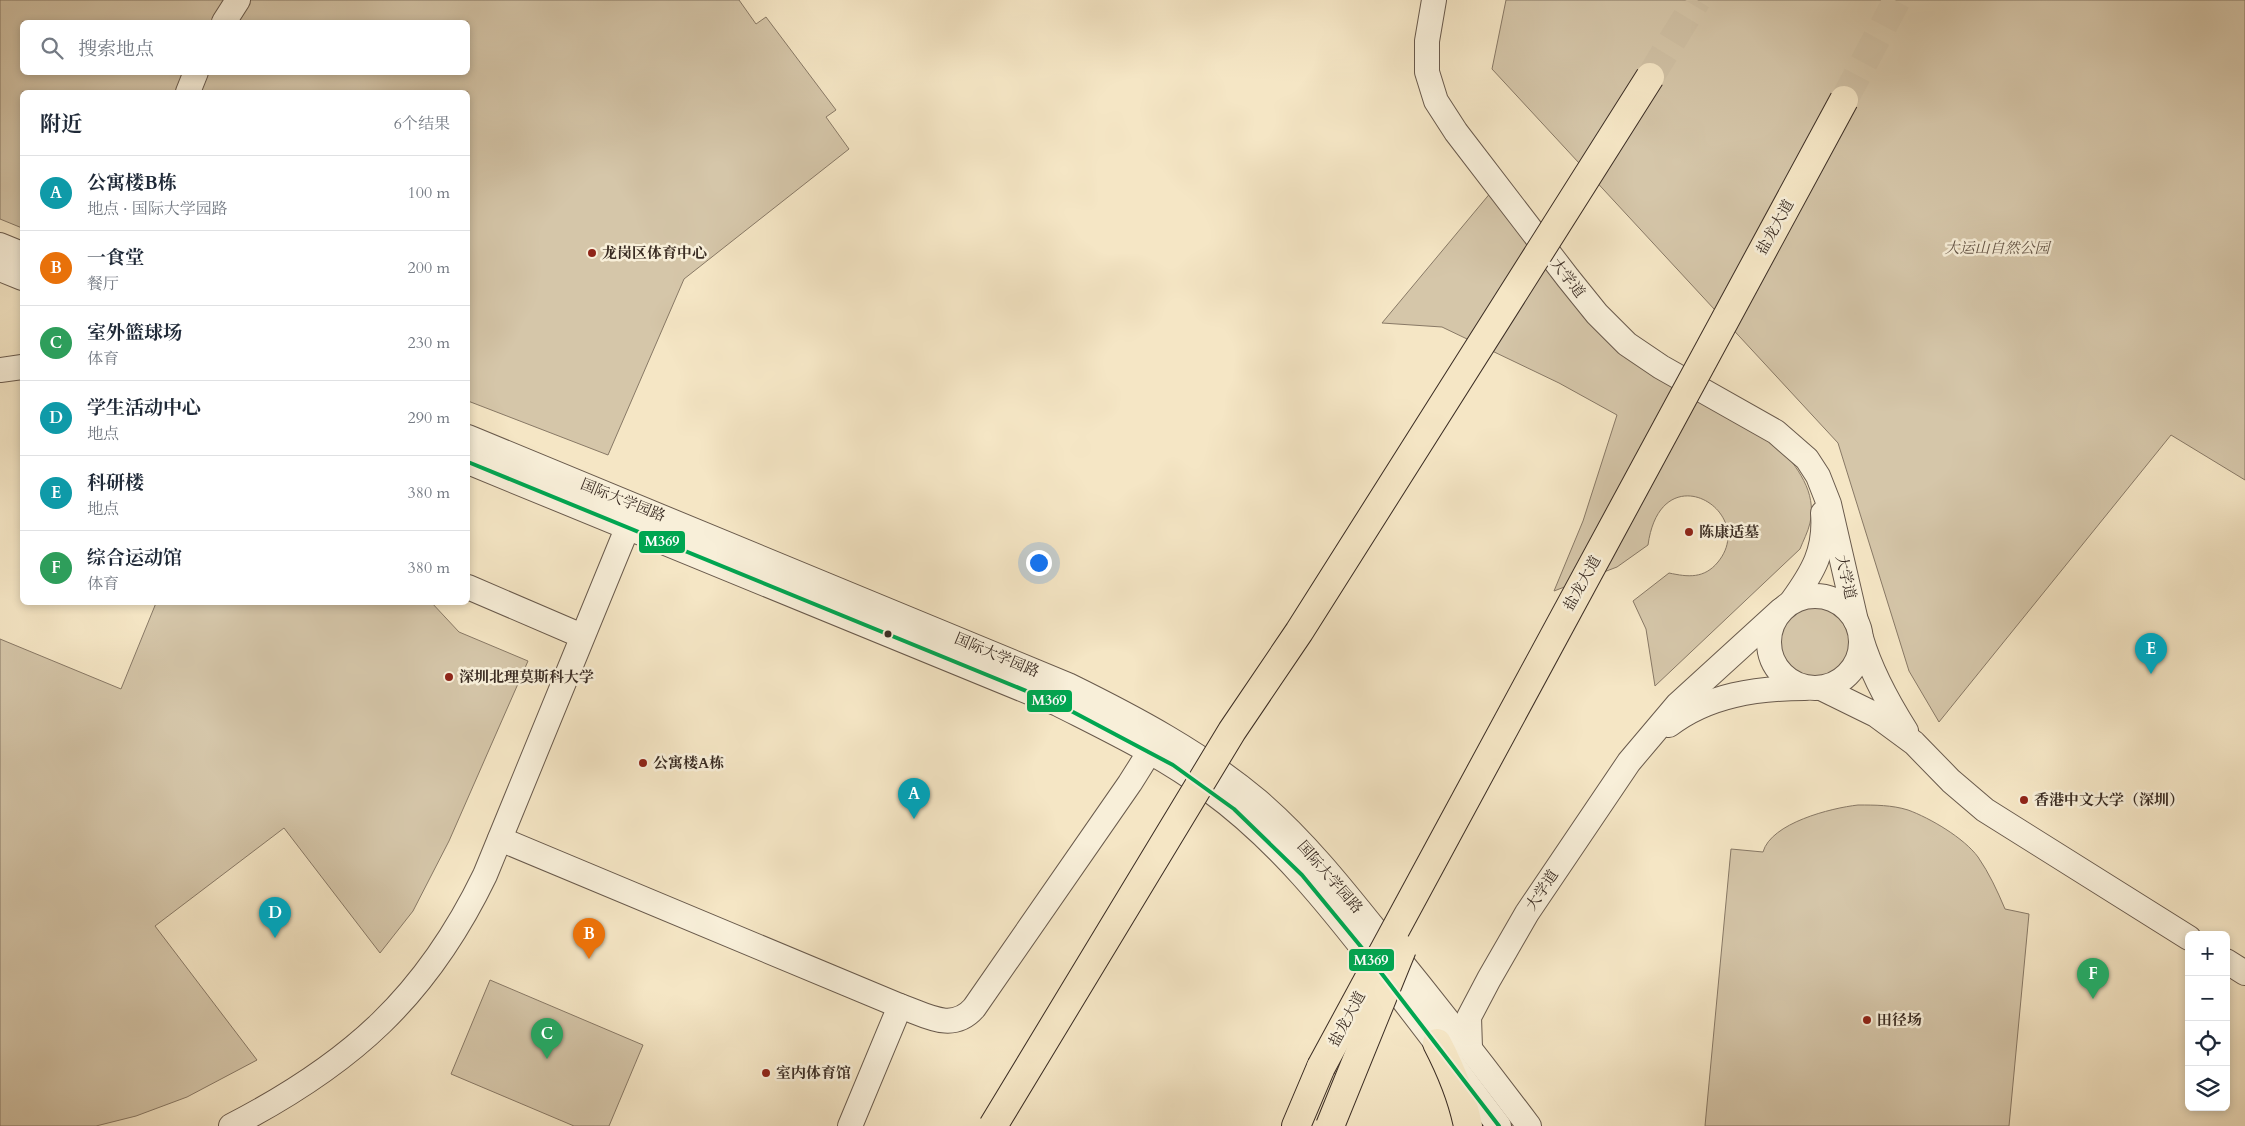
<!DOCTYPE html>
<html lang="zh">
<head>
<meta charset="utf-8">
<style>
	:root { --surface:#fff; --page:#f2f2f3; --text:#1f2937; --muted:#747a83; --line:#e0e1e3; --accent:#d93025 }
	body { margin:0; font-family:Cardo,"Noto Serif SC",serif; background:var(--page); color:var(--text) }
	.controls { position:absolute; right:15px; bottom:15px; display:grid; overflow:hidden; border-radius:8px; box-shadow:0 2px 8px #0003 }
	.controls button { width:45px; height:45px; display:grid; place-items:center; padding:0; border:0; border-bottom:1px solid var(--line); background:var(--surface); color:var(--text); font:25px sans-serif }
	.you { position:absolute; left:1038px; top:562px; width:18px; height:18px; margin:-12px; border:4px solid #fff; border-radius:50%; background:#1a73e8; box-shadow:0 0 0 8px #1a73e833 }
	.badge { display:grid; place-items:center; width:32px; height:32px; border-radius:50%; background:var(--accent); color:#fff; font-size:16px; font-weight:700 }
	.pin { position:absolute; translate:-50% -41px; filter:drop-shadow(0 1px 2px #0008) }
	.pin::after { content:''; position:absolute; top:26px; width:18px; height:15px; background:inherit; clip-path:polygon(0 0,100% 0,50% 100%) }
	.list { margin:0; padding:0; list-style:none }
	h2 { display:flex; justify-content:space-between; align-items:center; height:65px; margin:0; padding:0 20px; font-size:21px }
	h2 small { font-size:16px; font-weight:400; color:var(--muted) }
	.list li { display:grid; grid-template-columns:32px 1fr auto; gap:15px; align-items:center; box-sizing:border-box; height:75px; padding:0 20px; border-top:1px solid var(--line) }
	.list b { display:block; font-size:19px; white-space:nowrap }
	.list p { margin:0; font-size:16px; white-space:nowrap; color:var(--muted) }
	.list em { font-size:16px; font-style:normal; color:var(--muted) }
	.icon { flex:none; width:28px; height:28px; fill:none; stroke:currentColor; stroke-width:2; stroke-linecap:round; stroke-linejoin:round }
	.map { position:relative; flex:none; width:2245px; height:1126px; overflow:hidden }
	.search { position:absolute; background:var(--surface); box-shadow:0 2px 8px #0003; left:20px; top:20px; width:450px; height:55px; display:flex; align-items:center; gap:12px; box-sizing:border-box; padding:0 18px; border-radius:8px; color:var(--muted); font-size:19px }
	.panel { position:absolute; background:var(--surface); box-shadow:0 2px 8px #0003; left:20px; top:90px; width:450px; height:515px; border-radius:8px }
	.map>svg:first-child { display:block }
	.green { fill:#d5c6a9; stroke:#887966; fill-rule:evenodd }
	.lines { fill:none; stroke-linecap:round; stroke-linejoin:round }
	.highway-tunnel { stroke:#d0c1a5; stroke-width:28; stroke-dasharray:28 14; stroke-linecap:butt }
	.minor-casing { stroke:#695a4c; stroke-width:26 }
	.major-casing { stroke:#3a2c23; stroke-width:30 }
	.highway-casing { stroke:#3a2c23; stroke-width:30 }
	.minor { stroke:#f8efd9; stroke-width:24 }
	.major { stroke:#f5e6c5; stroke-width:28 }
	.highway { stroke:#f5e6c5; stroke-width:28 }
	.highway-bridge-casing { stroke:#3a2c23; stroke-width:30; stroke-linecap:butt }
	.highway-bridge { stroke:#f5e6c5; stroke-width:28 }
	.bus-1-casing { stroke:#f8efd9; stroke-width:8 }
	.bus-1 { stroke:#00a651; stroke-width:4 }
	.poi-dot { fill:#8f2418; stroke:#f8efd9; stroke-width:2 }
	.bus-dot { fill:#3a2c23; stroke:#f8efd9; stroke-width:2 }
	.labels { text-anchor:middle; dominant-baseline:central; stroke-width:5; stroke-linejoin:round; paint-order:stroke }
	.street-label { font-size:15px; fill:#3a2c23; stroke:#f8efd9 }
	.park-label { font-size:15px; font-style:italic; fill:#615244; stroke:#f8efd9 }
	.poi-label { font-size:15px; font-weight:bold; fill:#3a2c23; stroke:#f8efd9; text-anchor:start }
	.line-badge { stroke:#f8efd9; stroke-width:2 }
	.badge-label { font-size:14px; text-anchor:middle; font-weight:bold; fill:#fff }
</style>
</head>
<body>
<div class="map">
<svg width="2245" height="1126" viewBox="0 0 2245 1126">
	<rect width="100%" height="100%" fill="#f5e6c5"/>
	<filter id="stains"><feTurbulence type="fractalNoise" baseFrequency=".004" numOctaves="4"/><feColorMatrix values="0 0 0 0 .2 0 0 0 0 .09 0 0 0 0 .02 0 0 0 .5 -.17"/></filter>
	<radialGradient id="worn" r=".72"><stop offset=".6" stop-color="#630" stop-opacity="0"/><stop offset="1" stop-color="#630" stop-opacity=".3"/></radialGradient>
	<g class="green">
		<path d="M 0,0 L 739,0 L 756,24 L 766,17 L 836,110 L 826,117 L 849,149 L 684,279 L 608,455 L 468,401 L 468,92 L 22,92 L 22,228 L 0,219 ZM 22,22 L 468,22 L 468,72 L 22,72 Z"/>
		<path d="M 1506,0 L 2245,0 L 2245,480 L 2171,435 L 1939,722 L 1909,671 L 1838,443 L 1492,69 Z"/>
		<path d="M 1492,191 L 1589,319 L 1778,444 C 1797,468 1817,491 1810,523 C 1808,532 1803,541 1800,549 L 1655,686 L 1646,629 L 1633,601 L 1669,573 C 1688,577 1704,579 1718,562 C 1759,512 1661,451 1648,545 L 1617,567 L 1554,591 L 1583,521 L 1617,415 L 1559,383 L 1442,327 L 1382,323 Z"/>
		<path d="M 431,602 L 459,632 L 528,661 L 449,841 L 413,911 L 380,953 L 284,828 L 155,926 L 257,1060 L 187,1097 L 136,1116 L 96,1126 L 0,1126 L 0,639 L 121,689 L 156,603 Z"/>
		<circle cx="1815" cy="642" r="36"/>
		<path d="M 1858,805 C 1875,805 1892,805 1908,810 C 1930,818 1964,838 1978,857 C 1989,873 1997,890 2005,909 L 2029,914 L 2009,1126 L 1705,1126 L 1731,849 L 1763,852 C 1771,823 1831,808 1858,805 Z"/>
		<path d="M 490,980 L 643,1045 L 609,1126 L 574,1126 L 451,1074 Z"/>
	</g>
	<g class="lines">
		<g class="highway-tunnel">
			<path d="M 1650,77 L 1697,0"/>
			<path d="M 1844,100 L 1897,0"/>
		</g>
		<g class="minor-casing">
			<g id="minor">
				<path d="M 1434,0 L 1427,41 L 1427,72 L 1436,101 L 1456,132 L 1568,278 L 1597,314 L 1627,344 L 1661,367 L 1776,432 L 1807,459 L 1818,476 L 1829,504 L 1856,621"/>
				<path d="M 224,22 L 238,0"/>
				<path d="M 188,92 L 196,72"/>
				<path d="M 0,245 L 22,254"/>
				<path d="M 0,269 L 22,278"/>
				<path d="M 0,370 L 22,367"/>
				<path d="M 468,437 L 1068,685 C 1135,718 1201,753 1258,801 C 1308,844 1348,896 1389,947 C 1437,1006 1483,1065 1529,1126"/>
				<path d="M 468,462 L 1058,704 C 1109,730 1162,755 1209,790 C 1278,840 1330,906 1382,973 C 1422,1023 1460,1075 1499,1126"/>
				<path d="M 468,587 L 582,636"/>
				<circle cx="1815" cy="642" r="46"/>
				<path d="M 1792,601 C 1813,572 1826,550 1823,513"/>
				<path d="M 1861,638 C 1871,672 1887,701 1906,731"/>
				<path d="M 1821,688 L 1876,715 L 1914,743 L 1951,781 L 1985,810 L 2189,938"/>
				<path d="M 1669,725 C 1708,695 1757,688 1805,688"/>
				<path d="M 500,839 L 900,1006 C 926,1015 952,1033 974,1008 L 1130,783 L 1157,740"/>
				<path d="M 2226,961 L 2245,973"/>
				<path d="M 1470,1048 L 1469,1017 L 1489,979 L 1527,913 L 1629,762 L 1678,704 L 1781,610"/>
				<path d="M 231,1126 C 351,1064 426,997 485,875 L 633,514"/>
				<path d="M 850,1126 L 900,1006"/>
			</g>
		</g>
		<g class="major-casing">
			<path id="major" d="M 1437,1043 C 1451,1070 1462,1096 1468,1126"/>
		</g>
		<g class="highway-casing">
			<path id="highway" d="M 1296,1126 L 1321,1067"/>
		</g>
		<use href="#minor" class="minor"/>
		<use href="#major" class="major"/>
		<use href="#highway" class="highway"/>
		<g class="highway-bridge-casing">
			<g id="highway-bridge">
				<path d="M 1321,1067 L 1844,100"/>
				<path d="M 993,1126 L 1232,731 L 1299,632 L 1650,77"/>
				<path d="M 1330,1126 L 1402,949"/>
			</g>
		</g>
		<use href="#highway-bridge" class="highway-bridge"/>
		<g class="bus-1-casing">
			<path id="bus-1" d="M 468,462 L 1058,704 L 1173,765 L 1234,809 L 1302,875 L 1362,948 L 1499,1126"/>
		</g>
		<use href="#bus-1" class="bus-1"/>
	</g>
	<g class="poi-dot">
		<circle cx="592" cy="253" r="5"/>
		<circle cx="1689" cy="532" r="5"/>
		<circle cx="449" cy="677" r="5"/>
		<circle cx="643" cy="763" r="5"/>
		<circle cx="2024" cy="800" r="5"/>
		<circle cx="1867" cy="1020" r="5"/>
		<circle cx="766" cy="1073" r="5"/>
	</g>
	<circle class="bus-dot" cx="888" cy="634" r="4.5"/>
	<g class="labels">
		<g class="street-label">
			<text transform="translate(1775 227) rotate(-61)">盐龙大道</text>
			<text transform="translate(1568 278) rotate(52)">大学道</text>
			<text transform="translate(623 500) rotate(22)">国际大学园路</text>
			<text transform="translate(1846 577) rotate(77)">大学道</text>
			<text transform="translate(1582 583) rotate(-61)">盐龙大道</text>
			<text transform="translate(997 655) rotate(23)">国际大学园路</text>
			<text transform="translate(1330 877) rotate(49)">国际大学园路</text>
			<text transform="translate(1542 890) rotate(-56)">大学道</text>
			<text transform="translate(1347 1019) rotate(-62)">盐龙大道</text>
		</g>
		<g class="park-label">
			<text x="1997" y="248">大运山自然公园</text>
		</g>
		<g class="poi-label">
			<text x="602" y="253">龙岗区体育中心</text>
			<text x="1699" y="532">陈康适墓</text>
			<text x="459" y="677">深圳北理莫斯科大学</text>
			<text x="653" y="763">公寓楼A栋</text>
			<text x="2034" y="800">香港中文大学（深圳）</text>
			<text x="1877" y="1020">田径场</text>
			<text x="776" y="1073">室内体育馆</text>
		</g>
	</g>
	<g class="line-badge">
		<rect x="638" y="530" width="48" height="24" rx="5" fill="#00a651"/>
		<rect x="1026" y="689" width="47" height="24" rx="5" fill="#00a651"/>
		<rect x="1348" y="948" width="47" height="24" rx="5" fill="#00a651"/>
	</g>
	<g class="badge-label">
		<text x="662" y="546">M369</text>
		<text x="1049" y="705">M369</text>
		<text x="1371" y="965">M369</text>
	</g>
	<rect width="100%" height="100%" filter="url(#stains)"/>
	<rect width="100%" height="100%" fill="url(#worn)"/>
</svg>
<div class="controls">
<button>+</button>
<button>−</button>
<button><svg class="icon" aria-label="locate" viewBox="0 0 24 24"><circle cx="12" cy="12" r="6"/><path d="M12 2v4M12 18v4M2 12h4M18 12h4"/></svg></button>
<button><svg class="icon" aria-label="layers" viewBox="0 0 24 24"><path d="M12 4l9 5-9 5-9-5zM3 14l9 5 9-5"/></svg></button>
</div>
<div class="you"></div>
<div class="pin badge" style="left:914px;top:819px;background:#0f9aa8">A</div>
<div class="pin badge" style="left:589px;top:959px;background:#e8710a">B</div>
<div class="pin badge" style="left:547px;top:1059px;background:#2e9e5b">C</div>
<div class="pin badge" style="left:275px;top:938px;background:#0f9aa8">D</div>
<div class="pin badge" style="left:2151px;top:674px;background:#0f9aa8">E</div>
<div class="pin badge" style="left:2093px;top:999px;background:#2e9e5b">F</div>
<div class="search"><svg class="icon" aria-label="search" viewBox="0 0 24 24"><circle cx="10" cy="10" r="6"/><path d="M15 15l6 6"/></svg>搜索地点</div>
<section class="panel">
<h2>附近<small>6个结果</small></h2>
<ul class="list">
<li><span class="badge" style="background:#0f9aa8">A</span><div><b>公寓楼B栋</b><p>地点 · 国际大学园路</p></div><em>100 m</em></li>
<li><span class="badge" style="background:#e8710a">B</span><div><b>一食堂</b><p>餐厅</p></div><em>200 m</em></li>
<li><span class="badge" style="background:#2e9e5b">C</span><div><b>室外篮球场</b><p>体育</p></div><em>230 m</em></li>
<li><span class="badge" style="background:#0f9aa8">D</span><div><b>学生活动中心</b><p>地点</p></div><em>290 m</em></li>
<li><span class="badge" style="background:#0f9aa8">E</span><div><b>科研楼</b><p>地点</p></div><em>380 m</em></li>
<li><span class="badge" style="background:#2e9e5b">F</span><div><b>综合运动馆</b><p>体育</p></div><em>380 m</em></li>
</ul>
</section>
</div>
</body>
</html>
